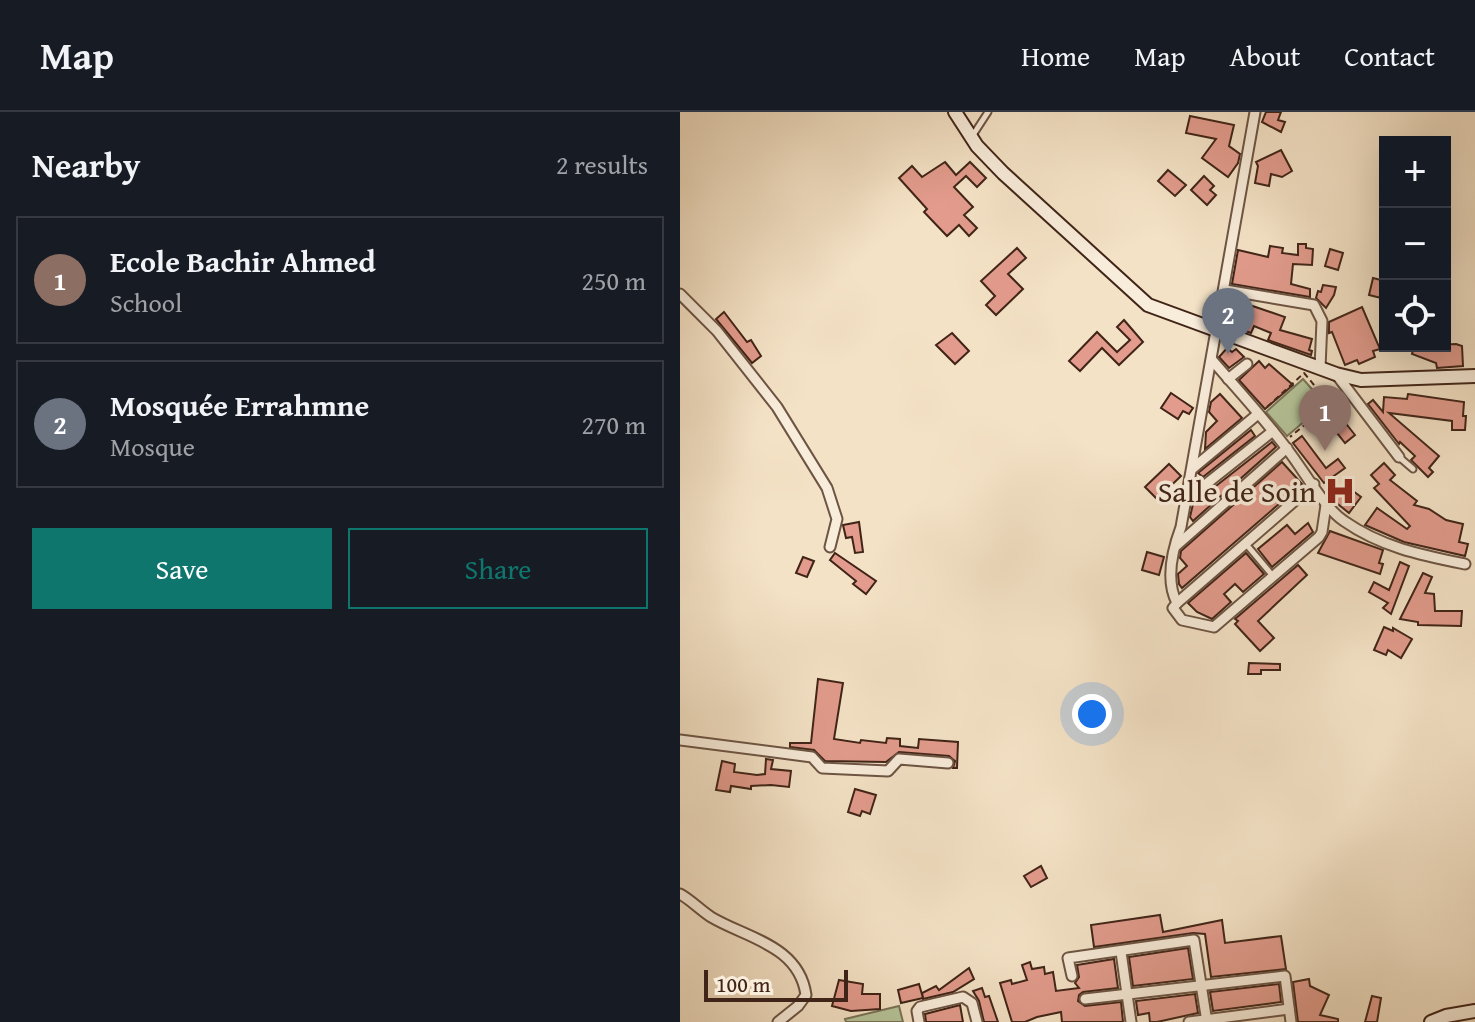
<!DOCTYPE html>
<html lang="en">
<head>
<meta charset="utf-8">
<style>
	:root { --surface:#171b24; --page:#242831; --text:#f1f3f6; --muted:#9ea1a6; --line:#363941; --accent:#0f766e }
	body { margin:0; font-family:"Gentium Book Plus",serif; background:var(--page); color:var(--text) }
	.controls { position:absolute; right:24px; top:24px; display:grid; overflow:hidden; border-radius:0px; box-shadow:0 8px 32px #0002 }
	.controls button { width:72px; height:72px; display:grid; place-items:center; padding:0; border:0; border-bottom:2px solid var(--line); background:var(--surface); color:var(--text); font:40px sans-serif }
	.scale { position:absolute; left:24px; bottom:20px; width:144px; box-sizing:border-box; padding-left:8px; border:4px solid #402417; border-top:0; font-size:22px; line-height:28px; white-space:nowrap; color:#402417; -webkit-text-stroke:6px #f8ecda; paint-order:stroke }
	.you { position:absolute; left:412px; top:602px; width:28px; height:28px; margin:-20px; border:6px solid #fff; border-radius:50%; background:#1a73e8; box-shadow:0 0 0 12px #1a73e833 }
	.badge { display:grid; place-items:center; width:52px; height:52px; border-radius:50%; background:var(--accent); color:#fff; font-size:26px; font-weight:700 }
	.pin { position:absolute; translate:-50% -66px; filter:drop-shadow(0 2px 4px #0008) }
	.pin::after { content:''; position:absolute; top:42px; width:28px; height:24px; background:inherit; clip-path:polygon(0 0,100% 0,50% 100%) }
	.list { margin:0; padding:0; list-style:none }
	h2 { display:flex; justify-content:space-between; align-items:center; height:104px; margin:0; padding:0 32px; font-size:34px }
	h2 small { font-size:26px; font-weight:400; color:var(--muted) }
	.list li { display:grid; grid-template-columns:52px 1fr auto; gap:24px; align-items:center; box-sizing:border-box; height:128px; margin:0 16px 16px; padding:0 16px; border:2px solid var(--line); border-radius:0px }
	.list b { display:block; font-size:30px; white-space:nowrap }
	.list p { margin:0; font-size:26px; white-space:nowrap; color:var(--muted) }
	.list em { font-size:26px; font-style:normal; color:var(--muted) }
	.actions { display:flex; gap:16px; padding:24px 32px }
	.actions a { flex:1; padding:18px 0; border:2px solid var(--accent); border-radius:0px; text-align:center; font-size:28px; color:var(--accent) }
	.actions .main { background:var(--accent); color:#fff }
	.icon { flex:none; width:44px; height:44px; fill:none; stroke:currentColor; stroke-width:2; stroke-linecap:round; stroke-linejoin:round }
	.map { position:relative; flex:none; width:795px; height:910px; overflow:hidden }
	header { display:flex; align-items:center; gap:48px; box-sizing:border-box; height:112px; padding:0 40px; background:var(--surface); border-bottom:2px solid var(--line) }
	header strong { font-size:38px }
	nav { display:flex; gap:44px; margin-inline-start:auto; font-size:28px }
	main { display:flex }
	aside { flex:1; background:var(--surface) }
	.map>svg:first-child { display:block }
	.green { fill:#b6c499; stroke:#7b7458; stroke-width:2 }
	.building { fill:#e29b8c; stroke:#402417; stroke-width:2 }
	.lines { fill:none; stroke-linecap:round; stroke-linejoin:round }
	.service-casing { stroke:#6d5443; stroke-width:9 }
	.minor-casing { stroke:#6d5443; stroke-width:13 }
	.secondary-casing { stroke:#402417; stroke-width:16 }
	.path { stroke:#402417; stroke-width:2; stroke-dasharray:6 4; stroke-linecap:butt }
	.service { stroke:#f8ecda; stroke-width:5 }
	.minor { stroke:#f8ecda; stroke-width:9 }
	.secondary { stroke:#f8ecda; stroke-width:12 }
	.labels { text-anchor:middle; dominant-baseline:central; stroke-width:7; stroke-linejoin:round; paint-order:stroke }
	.poi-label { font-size:30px; fill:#402417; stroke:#f8ecda; text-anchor:end }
</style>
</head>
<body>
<header>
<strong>Map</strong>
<nav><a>Home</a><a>Map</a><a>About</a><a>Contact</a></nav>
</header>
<main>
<aside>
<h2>Nearby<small>2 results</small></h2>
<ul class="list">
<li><span class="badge" style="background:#8d6e63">1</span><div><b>Ecole Bachir Ahmed</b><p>School</p></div><em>250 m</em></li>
<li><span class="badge" style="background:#6b7280">2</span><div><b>Mosquée Errahmne</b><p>Mosque</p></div><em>270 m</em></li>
</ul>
<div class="actions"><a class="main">Save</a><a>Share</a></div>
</aside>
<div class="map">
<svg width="795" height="910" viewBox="0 0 795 910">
	<rect width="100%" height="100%" fill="#f4e2c6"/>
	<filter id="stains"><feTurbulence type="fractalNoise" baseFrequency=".0025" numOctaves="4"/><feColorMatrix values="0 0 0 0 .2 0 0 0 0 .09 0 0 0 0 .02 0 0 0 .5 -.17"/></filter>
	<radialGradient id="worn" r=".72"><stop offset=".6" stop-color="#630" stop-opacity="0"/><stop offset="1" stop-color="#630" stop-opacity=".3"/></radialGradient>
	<g class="green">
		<path d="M 623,267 L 645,292 L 607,324 L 586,300 Z"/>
		<path d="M 219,894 L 223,910 L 166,910 L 165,907 Z"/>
	</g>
	<g class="building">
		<path d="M 586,0 L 601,0 L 598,8 L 605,10 L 601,20 L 582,10 Z"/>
		<path d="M 510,4 L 554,13 L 549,34 L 560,42 L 558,51 L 548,65 L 522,46 L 536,27 L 506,21 Z"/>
		<path d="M 601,38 L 612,59 L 602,65 L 591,62 L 589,74 L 575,71 L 578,54 L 576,50 Z"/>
		<path d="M 265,50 L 276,63 L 290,50 L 306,66 L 297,75 L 286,64 L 274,75 L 293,95 L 284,103 L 297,116 L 289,124 L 279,113 L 267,124 L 244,100 L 247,97 L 219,66 L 232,54 L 242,65 Z"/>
		<path d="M 488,58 L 506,73 L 495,84 L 478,69 Z"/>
		<path d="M 524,64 L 534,74 L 530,78 L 536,83 L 527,93 L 511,78 Z"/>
		<path d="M 618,132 L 626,132 L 626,136 L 633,137 L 632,153 L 613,152 L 611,172 L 630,177 L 630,185 L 552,172 L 558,138 L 588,145 L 590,134 L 603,136 L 602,141 L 618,143 Z"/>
		<path d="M 337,136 L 346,146 L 328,162 L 343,177 L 316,203 L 306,193 L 315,184 L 301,169 Z"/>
		<path d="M 650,137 L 663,141 L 658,158 L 645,154 Z"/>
		<path d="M 693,166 L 705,169 L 705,187 L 689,183 Z"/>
		<path d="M 643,173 L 656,175 L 654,183 L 646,196 L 636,186 L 638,179 L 641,180 Z"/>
		<path d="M 549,186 L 605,205 L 600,218 L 632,227 L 629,238 L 632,239 L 631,243 L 588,228 L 591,221 L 574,214 L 571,221 L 545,212 Z"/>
		<path d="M 682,195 L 700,237 L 693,239 L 695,245 L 679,252 L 677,248 L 665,253 L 652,220 L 649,221 L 649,210 Z"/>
		<path d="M 44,200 L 67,230 L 71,228 L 81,244 L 72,251 L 36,207 Z"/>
		<path d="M 444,208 L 463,230 L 439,253 L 422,236 L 400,259 L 389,249 L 417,220 L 437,240 L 450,228 L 437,215 Z"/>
		<path d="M 272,221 L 289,239 L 275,252 L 256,233 Z"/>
		<path d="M 776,232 L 782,234 L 783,254 L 757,256 L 756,251 L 732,242 L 734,234 Z"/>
		<path d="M 547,236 L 552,240 L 556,237 L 564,245 L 549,256 L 539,245 Z"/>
		<path d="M 579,249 L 585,256 L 589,252 L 613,273 L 585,297 L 559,268 Z"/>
		<path d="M 491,281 L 513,296 L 509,302 L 503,299 L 498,307 L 481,296 Z"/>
		<path d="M 540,282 L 562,306 L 525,337 L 526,320 L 537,309 L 529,300 L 531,290 Z"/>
		<path d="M 728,282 L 784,290 L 783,304 L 786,304 L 785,318 L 772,318 L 772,309 L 709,301 L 759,344 L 749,356 L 753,360 L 748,365 L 731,348 L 735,344 L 720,330 L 719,332 L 688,292 L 693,288 L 703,300 L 704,285 L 727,287 Z"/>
		<path d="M 652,294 L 675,323 L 665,331 L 642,302 Z"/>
		<path d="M 571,318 L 575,324 L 523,365 L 518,361 Z"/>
		<path d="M 622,324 L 646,356 L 658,347 L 665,356 L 644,371 L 613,331 Z"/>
		<path d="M 592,330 L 596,335 L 513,409 L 510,405 L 513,392 Z"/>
		<path d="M 602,350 L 622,372 L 502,476 L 499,472 L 498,462 L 507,454 L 500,446 L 501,439 Z"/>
		<path d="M 704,351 L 715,363 L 710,368 L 737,389 L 734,393 L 749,397 L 766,408 L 783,412 L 779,430 L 788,432 L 785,444 L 724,430 L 685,413 L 697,396 L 727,417 L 730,414 L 694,376 L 699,372 L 691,363 Z"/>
		<path d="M 489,352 L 501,364 L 477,387 L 465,375 Z"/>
		<path d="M 665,373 L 681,385 L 669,401 L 654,389 Z"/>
		<path d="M 179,410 L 183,440 L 175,441 L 172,425 L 166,426 L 163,413 Z"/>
		<path d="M 628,411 L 633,420 L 592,455 L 578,437 L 607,413 L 615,422 Z"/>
		<path d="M 650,419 L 703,438 L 699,451 L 703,452 L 700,462 L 638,441 Z"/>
		<path d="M 467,440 L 484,445 L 479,463 L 462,458 Z"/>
		<path d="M 155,441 L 196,469 L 186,482 L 173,472 L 176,469 L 150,448 Z"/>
		<path d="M 566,441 L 584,462 L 563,480 L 555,472 L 544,482 L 551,490 L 532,507 L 517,500 L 508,491 Z"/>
		<path d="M 123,445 L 134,449 L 127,465 L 116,461 Z"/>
		<path d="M 720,450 L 729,454 L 711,502 L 703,496 L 708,491 L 689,480 L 694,470 L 709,478 Z"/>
		<path d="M 618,453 L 627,463 L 578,509 L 594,526 L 580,539 L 555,512 L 558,509 L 555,507 Z"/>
		<path d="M 743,461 L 752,465 L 745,481 L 754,482 L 755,499 L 782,499 L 781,514 L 738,513 L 738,510 L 720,507 Z"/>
		<path d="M 704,515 L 713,519 L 713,516 L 732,527 L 721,546 L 708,538 L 706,543 L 694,538 Z"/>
		<path d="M 569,551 L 600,552 L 600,558 L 581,558 L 581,562 L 568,562 Z"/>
		<path d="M 138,567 L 163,571 L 154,627 L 180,631 L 181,628 L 206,631 L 207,626 L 220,627 L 220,634 L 238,636 L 239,627 L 278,630 L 277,656 L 273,656 L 275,649 L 269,644 L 219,640 L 206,650 L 145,649 L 134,638 L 110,635 L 110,631 L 131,631 Z"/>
		<path d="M 86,647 L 93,648 L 91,657 L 111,659 L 109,675 L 91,673 L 71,674 L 71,677 L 51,674 L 50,680 L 36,678 L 42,649 L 55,652 L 54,660 L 77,663 L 85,662 Z"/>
		<path d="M 175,677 L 196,683 L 190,702 L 182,699 L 180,704 L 168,700 Z"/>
		<path d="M 361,754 L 367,766 L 351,775 L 344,764 Z"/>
		<path d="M 480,803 L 483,820 L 542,808 L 545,831 L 601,824 L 606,857 L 531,865 L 525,822 L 513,821 L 414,835 L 411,813 Z"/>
		<path d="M 508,836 L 513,867 L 453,874 L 449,845 Z"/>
		<path d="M 434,847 L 438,876 L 403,880 L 399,883 L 398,889 L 405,894 L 441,890 L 443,910 L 382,910 L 381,900 L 357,905 L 345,910 L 332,910 L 320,871 L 331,868 L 332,872 L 347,868 L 342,853 L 350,850 L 352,857 L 364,855 L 365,862 L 373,860 L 376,879 L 399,876 L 395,871 L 399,865 L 397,853 Z"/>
		<path d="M 289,856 L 294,867 L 273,880 L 243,887 L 242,881 L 256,874 L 259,878 Z"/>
		<path d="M 629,867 L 630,874 L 649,883 L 640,903 L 658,907 L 658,910 L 618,910 L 613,870 Z"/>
		<path d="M 159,868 L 183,872 L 182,882 L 200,882 L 200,897 L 171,899 L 152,894 Z"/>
		<path d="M 239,872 L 243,886 L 221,891 L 218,878 Z"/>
		<path d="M 599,872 L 601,890 L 533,899 L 530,880 Z"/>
		<path d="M 302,876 L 305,885 L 309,884 L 318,910 L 304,910 L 299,889 L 293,879 Z"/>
		<path d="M 515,882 L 518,901 L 477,910 L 470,910 L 469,901 L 458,903 L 456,889 Z"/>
		<path d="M 692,884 L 701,886 L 697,910 L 685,910 Z"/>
		<path d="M 280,893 L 283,910 L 246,910 L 245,902 Z"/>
	</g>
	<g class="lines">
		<g class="service-casing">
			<g id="service">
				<path d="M 293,23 L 308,0"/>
				<path d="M 719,345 L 733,357"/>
				<path d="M 566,432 L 592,463"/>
			</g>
		</g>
		<g class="minor-casing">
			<g id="minor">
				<path d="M 575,0 L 501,415 C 492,439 485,468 497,491 L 493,496 L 502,508 L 534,515 L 639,425 L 642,420 L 646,393"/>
				<path d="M 545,178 L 634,193 L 642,209 L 640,256"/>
				<path d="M 0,182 L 37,219 L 97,295 L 147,376 L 157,407 L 150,435"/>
				<path d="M 532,248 C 557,277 584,306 607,337 C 623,357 644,396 664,409 C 701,435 741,443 785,452"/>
				<path d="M 656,262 L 719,345"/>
				<path d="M 548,267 L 567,252"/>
				<path d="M 512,357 L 578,302"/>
				<path d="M 506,388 L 593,319"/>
				<path d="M 496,434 L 607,336"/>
				<path d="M 497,491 L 634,372"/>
				<path d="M 0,628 L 132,645 L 142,656 L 208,659 L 219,647 L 268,651"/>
				<path d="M 0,782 C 11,788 20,798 31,805 C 66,826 119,833 126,883 L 118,894 L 98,910"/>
				<path d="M 441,840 L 451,910"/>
				<path d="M 392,864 L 388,846 L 514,828 L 527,910"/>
				<path d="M 405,887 L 605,864 L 611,910"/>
				<path d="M 239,910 L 237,899 L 240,895 L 283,885 L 292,891 L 297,910"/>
				<path d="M 509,910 L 609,897"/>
			</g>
		</g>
		<g class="secondary-casing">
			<g id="secondary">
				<path d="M 275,0 L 297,34 L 323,61 L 468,193 L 656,262 L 681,268 L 795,264"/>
				<path d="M 751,910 L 766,904 L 795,899"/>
			</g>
		</g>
		<path class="path" d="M 587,295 L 624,261 L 650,292 L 610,325"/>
		<use href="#service" class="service"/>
		<use href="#minor" class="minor"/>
		<use href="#secondary" class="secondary"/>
	</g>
	<defs>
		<g id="hospital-bare" transform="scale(2.4)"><path d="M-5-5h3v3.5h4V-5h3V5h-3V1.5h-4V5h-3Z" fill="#8f2418" stroke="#f8ecda" stroke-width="2.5" paint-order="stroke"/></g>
	</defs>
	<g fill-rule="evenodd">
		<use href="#hospital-bare" x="660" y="379"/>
	</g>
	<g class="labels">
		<g class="poi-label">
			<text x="636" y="379">Salle de Soin</text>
		</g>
	</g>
	<rect width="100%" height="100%" filter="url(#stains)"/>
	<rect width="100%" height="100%" fill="url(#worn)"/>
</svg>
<div class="controls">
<button>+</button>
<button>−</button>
<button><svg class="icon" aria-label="locate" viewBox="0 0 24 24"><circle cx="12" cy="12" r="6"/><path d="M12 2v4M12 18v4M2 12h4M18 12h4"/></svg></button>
</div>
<div class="scale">100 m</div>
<div class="you"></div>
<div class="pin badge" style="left:645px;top:339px;background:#8d6e63">1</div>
<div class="pin badge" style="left:548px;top:242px;background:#6b7280">2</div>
</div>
</main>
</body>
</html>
